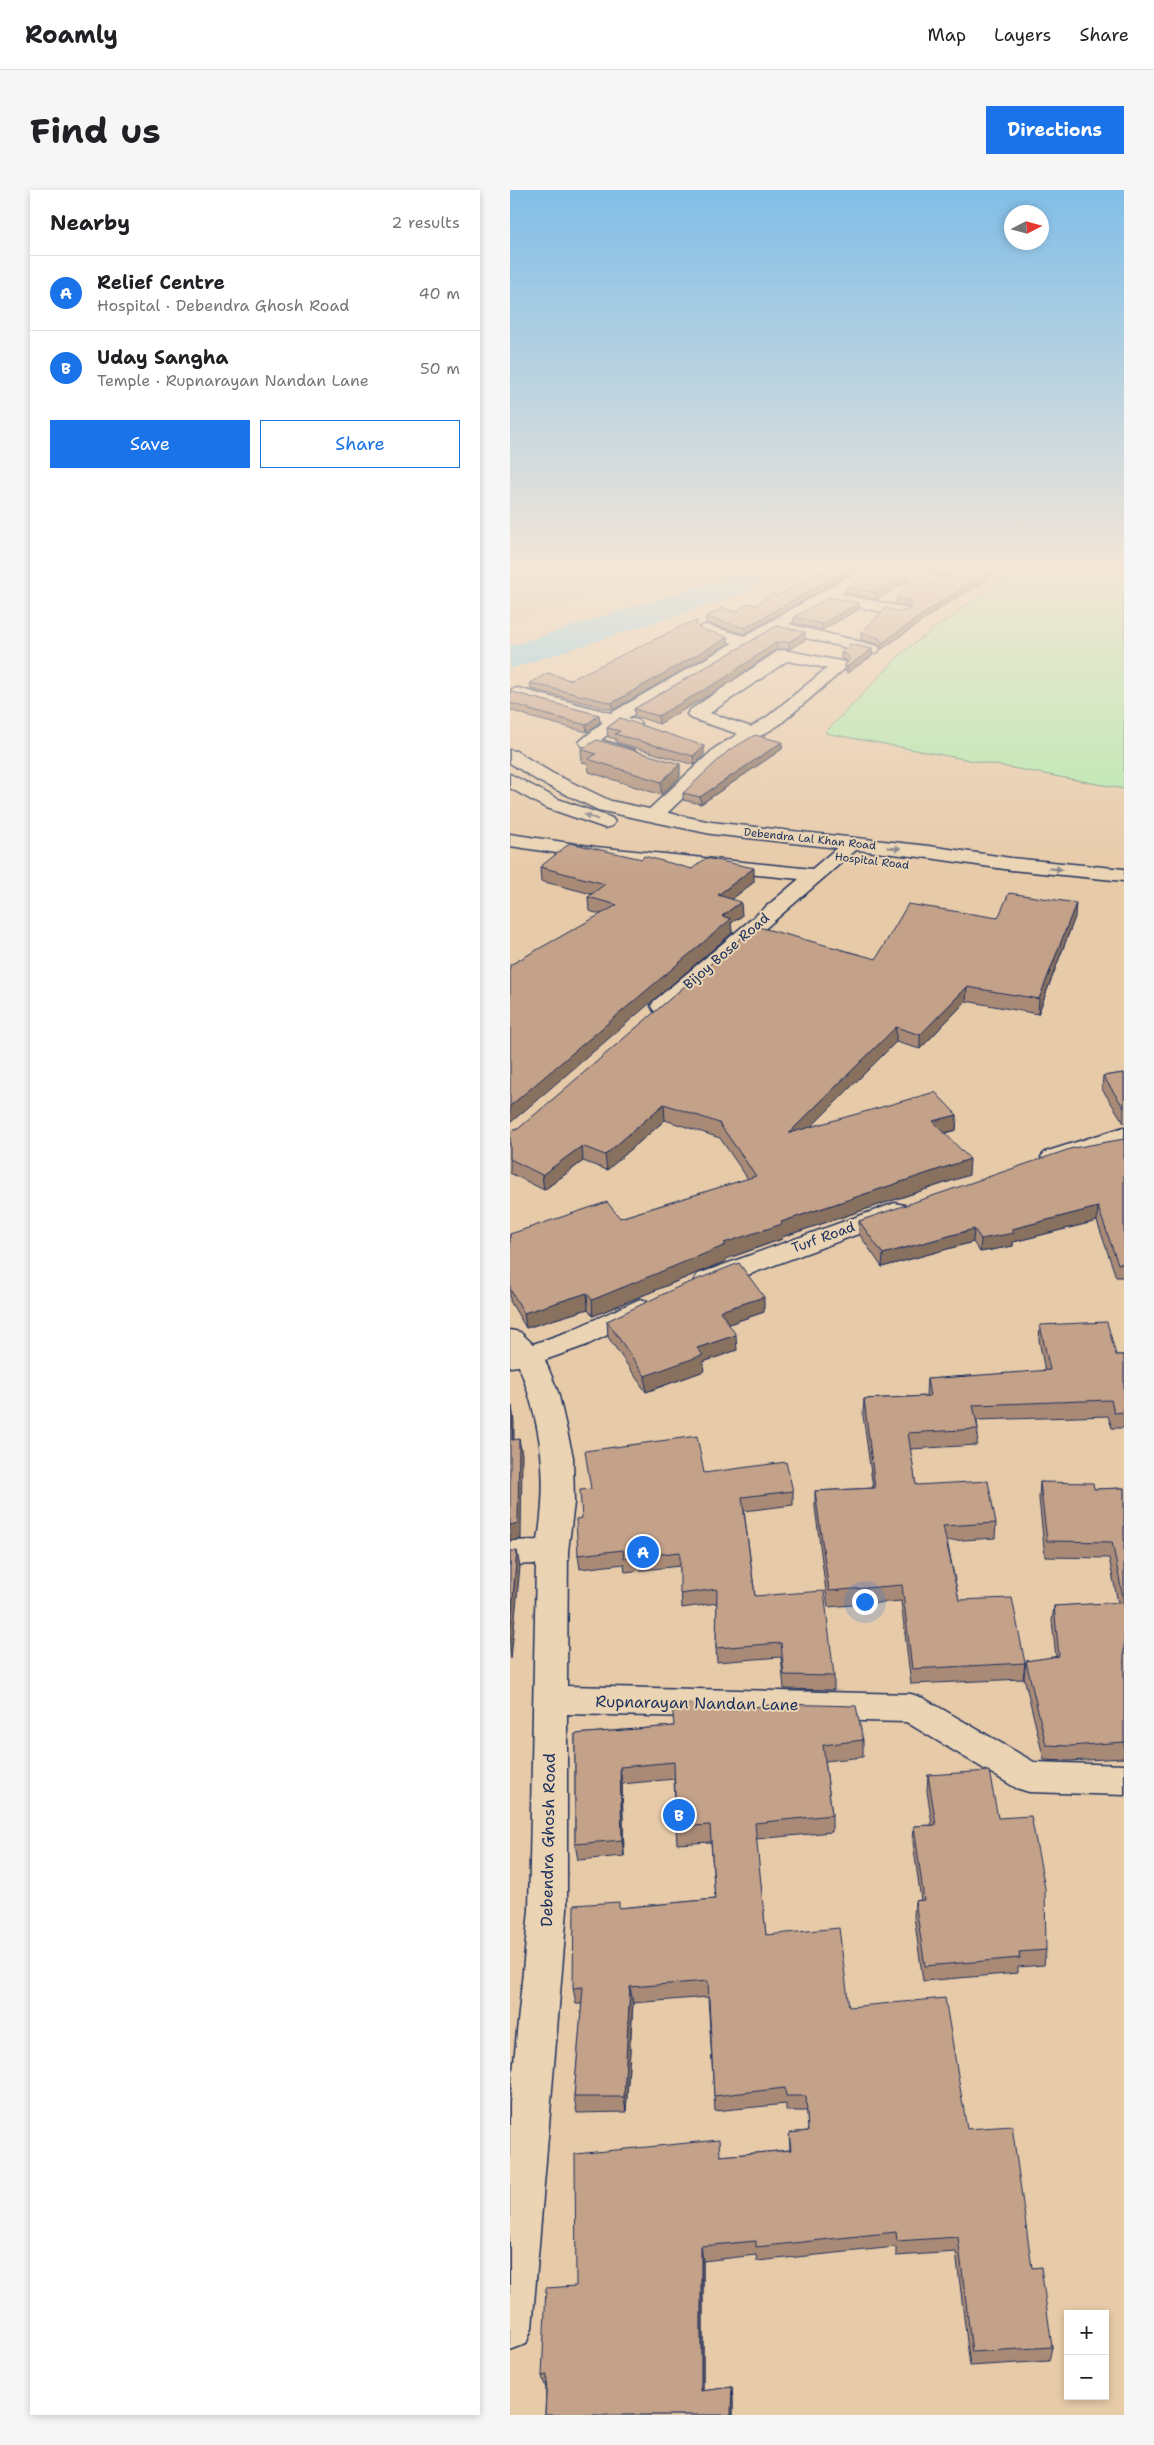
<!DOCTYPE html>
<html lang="en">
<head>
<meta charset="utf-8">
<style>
	:root { --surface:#fff; --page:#f6f6f6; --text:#202124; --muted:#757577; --line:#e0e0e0; --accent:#1a73e8 }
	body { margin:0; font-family:"Shantell Sans",sans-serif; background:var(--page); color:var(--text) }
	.controls { position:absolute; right:15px; bottom:15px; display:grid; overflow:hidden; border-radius:0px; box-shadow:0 2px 8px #0003 }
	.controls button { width:45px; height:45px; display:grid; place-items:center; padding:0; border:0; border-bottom:1px solid var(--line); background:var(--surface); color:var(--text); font:25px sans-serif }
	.compass { position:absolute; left:494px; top:15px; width:45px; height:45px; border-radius:50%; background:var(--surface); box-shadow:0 2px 8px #0003; rotate:84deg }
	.you { position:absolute; left:354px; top:1411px; width:18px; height:18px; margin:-12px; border:4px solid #fff; border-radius:50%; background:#1a73e8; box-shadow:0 0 0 8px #1a73e833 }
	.badge { display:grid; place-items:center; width:32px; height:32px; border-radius:50%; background:var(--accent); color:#fff; font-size:16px; font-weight:700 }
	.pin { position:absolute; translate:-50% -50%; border:2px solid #fff; box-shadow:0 1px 5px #0006 }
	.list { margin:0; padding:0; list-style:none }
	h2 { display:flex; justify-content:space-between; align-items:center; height:65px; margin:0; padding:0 20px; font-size:21px }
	h2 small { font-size:16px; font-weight:400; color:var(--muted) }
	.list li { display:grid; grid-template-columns:32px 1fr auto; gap:15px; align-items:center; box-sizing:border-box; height:75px; padding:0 20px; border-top:1px solid var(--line) }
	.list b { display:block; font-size:19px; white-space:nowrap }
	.list p { margin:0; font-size:16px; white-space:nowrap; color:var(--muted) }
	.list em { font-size:16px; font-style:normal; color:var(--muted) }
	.actions { display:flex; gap:10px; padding:15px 20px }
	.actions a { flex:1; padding:11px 0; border:1px solid var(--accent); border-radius:0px; text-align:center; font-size:18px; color:var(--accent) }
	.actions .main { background:var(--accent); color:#fff }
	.map { position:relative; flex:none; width:614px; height:2225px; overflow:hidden; border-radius:0px }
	header { display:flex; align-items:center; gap:30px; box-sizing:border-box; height:70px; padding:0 25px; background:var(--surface); border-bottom:1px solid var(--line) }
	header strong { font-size:24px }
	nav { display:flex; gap:28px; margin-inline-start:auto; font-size:18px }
	.intro { display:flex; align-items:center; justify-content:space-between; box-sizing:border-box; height:120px; padding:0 30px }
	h1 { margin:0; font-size:35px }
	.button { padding:12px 22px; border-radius:0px; background:var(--accent); color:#fff; font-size:18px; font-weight:700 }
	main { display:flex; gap:30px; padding:0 30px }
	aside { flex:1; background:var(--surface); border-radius:0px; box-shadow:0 2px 8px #0003 }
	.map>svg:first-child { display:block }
	.built { fill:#d8bb9e }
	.green { fill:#b1e8aa; stroke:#668c84 }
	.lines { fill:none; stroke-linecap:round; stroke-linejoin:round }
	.river { fill:#86cde7; fill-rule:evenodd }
	.minor-casing { stroke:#1b2f5e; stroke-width:3 }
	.major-casing { stroke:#1b2f5e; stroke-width:3 }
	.minor { fill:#ead4b3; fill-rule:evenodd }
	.major { fill:#ead4b3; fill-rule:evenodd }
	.wall { fill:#a98a76; stroke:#1b2f5e }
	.shaded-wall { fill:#897160; stroke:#1b2f5e }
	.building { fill:#c4a189; stroke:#1b2f5e }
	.oneway { fill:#828288 }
	.labels { text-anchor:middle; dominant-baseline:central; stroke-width:4; stroke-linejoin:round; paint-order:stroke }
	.far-street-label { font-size:11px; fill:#1b2f5e; stroke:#ead4b3 }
	.street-label { font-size:14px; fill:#1b2f5e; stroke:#ead4b3 }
	.near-street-label { font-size:16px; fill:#1b2f5e; stroke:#ead4b3 }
</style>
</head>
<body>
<header>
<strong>Roamly</strong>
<nav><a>Map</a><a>Layers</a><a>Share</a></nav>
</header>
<div class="intro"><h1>Find us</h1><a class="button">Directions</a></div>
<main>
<aside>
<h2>Nearby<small>2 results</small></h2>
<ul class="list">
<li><span class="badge">A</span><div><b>Relief Centre</b><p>Hospital · Debendra Ghosh Road</p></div><em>40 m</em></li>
<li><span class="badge">B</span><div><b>Uday Sangha</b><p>Temple · Rupnarayan Nandan Lane</p></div><em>50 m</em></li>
</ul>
<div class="actions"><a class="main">Save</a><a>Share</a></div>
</aside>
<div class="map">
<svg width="614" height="2225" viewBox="0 0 614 2225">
	<rect width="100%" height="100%" fill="#e7caa8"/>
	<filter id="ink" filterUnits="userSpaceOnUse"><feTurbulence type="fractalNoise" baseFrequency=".02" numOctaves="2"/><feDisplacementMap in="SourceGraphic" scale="10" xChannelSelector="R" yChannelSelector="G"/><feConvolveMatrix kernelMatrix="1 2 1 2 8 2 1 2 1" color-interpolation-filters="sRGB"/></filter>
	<g filter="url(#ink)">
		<path class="built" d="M 0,376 L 157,376 L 0,434 Z"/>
		<path class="green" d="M 463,376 L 614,376 L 614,599 L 315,543 L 394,461 L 497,386 Z"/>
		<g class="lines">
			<path class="river" d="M 232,376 L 273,376 L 268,383 L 235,403 L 0,479 L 0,456 L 211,389 Z"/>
			<g class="minor-casing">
				<g id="minor">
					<path d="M 357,376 L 388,376 L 433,387 L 436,390 L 428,395 L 370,381 L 331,404 L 397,418 L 399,421 L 397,424 L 391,426 L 319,411 L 279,434 L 368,456 L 370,459 L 368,462 L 362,464 L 267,441 L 118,528 L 128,530 L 131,534 L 128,538 L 122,539 L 109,536 L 91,550 L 124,560 L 127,564 L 124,568 L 118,569 L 72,556 L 69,552 L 93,532 L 2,507 L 0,504 L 2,499 L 8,498 L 101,523 L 223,453 L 190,443 L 188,440 L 190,437 L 196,435 L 235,446 Z"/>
					<path d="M 274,460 L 330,471 L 336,472 L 338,476 L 269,535 L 217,566 L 150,630 L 136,630 L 133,626 L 136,622 L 205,558 L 228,544 L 180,528 L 177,524 L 180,520 L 268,461 ZM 277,471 L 317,478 L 257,527 L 241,537 L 200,523 Z"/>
					<path d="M 0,644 L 86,657 L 302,679 L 336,650 L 350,650 L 353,654 L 160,821 L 152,823 L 144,821 L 141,816 L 144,811 L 289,689 L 86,669 L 0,656 Z"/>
					<path d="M 614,937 L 614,952 L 544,975 L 535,972 L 531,967 L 535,962 Z"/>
					<path d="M 385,1013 L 394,1015 L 398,1021 L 394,1027 L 208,1096 L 198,1099 L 188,1096 L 184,1090 L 188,1084 Z"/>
					<path d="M 130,1109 L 140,1112 L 144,1118 L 140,1124 L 77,1155 L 35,1170 L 48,1202 L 63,1267 L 64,1313 L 58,1361 L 57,1496 L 401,1504 L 413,1508 L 524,1572 L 614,1575 L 614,1605 L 519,1602 L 506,1598 L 396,1532 L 57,1524 L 57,1720 L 22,2138 L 16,2154 L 0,2160 L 0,1913 L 19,1720 L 26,1374 L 0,1375 L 0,1351 L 28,1350 C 38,1286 32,1237 9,1176 L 0,1177 L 0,1140 L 10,1142 L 23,1154 L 57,1142 Z"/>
				</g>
			</g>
			<g class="major-casing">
				<g id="major">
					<path d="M 0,560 L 6,561 L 42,583 L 101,611 L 201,632 L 419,656 L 501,668 L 614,679 L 614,691 L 501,680 L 419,668 L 201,644 L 88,620 L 28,591 L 0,573 Z"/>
					<path d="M 0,584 L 48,609 L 102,628 L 105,632 L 102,636 L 95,638 L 34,617 L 0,598 Z"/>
				</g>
			</g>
			<use href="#minor" class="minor"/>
			<use href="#major" class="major"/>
		</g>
		<g class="wall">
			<path d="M 323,376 L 353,376 L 235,444 L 196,433 L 196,427 L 226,422 L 246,415 L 267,406 Z"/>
			<path d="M 396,376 L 457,376 L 480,383 L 479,389 L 438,413 L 372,459 L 368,454 L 351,450 L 351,443 L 391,422 L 399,419 L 399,417 L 386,414 L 386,408 L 428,391 L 434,387 L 433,385 L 418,381 L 418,380 L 416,381 Z"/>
			<path d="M 400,390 L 366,410 L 336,403 L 336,397 Z"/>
			<path d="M 349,413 L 349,419 L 312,440 L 284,433 L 284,427 Z"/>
			<path d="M 187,436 L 189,438 L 218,454 L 103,520 L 21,499 L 20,493 L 60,490 Z"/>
			<path d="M 267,436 L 295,450 L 279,459 L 267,459 L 213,497 L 149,534 L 125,526 L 124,519 Z"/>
			<path d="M 362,459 L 362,466 L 337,483 L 335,481 L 335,475 L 337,472 L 336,470 L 331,469 L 331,463 Z"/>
			<path d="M 0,503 L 89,525 L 90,532 L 77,542 L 19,527 L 19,526 L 0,520 Z"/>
			<path d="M 110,528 L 194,565 L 184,575 L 106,552 L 106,549 L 98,547 L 97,538 Z"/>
			<path d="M 272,552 L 272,559 L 191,614 L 173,610 L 173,603 Z"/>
			<path d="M 71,559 L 170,587 L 151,605 L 79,582 L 78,574 L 72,572 Z"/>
			<path d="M 30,677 L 182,679 L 244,692 L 222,709 L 232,726 L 221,733 L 222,743 L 90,724 L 79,721 L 78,707 L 82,704 L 31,691 Z"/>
			<path d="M 565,727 L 528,824 L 456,811 L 410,859 L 386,852 L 300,937 L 447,925 L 446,940 L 435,943 L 459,985 L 272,1047 L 272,1049 L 216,1069 L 216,1071 L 83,1126 L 78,1119 L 16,1138 L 0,1111 L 0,1044 L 110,1028 L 238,989 L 210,948 L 155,930 L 97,980 L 73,971 L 34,1000 L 0,983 L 0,941 L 8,939 L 366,769 L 488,728 Z"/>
			<path d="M 614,883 L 614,933 L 592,899 L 593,886 Z"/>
			<path d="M 614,949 L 614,1087 L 606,1087 L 587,1031 L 503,1052 L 503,1056 L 470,1062 L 463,1052 L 372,1077 L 349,1044 L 349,1031 Z"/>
			<path d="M 254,1122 L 219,1134 L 227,1160 L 193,1172 L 194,1181 L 136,1202 L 98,1147 L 97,1131 Z"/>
			<path d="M 530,1135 L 606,1165 L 614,1165 L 614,1238 L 602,1238 L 598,1226 L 467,1230 L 468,1239 L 467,1255 L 400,1259 L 406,1295 L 486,1333 L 485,1348 L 437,1351 L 449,1410 L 515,1473 L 513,1489 L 401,1494 L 391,1411 L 318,1417 L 305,1317 L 305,1301 L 363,1298 L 353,1225 L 354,1209 L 416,1206 L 417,1189 L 535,1181 L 529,1150 Z"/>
			<path d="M 194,1283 L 283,1301 L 283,1315 L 234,1321 L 245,1406 L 324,1486 L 324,1500 L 274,1499 L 271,1467 L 207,1472 L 206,1458 L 207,1413 L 172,1418 L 170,1376 L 115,1382 L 114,1374 L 70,1379 L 68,1365 L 72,1328 Z"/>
			<path d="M 530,1292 L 584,1299 L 614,1298 L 614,1568 L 558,1571 L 534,1570 L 514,1487 L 516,1471 L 546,1467 L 542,1431 L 544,1416 L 608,1413 L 599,1368 L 535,1367 L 529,1308 Z"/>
			<path d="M 220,1520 L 353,1550 L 353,1567 L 315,1571 L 322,1625 L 322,1642 L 246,1649 L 256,1745 L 339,1817 L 457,1939 L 522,2078 L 542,2157 L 539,2171 L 460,2176 L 446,2062 L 386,2066 L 386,2057 L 247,2071 L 246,2065 L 193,2071 L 193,2201 L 222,2197 L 223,2211 L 223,2225 L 35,2225 L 36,2199 L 32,2186 L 66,2096 L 211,1966 L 280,1960 L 279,1943 L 298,1941 L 297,1921 L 276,1921 L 276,1914 L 205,1921 L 198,1807 L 123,1813 L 116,1922 L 67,1923 L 64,1907 L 72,1814 L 66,1814 L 63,1798 L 110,1718 L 205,1709 L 201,1652 L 167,1654 L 166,1637 L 164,1589 L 112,1594 L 114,1666 L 68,1670 L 65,1654 L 65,1544 L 164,1536 Z"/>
			<path d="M 418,1585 L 488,1628 L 536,1760 L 534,1775 L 508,1777 L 508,1783 L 413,1791 L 404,1726 L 405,1711 L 411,1710 L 403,1652 L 404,1636 L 422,1635 L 417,1601 Z"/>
		</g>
		<g class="shaded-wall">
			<path d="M 343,376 L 353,376 L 235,444 L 235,438 Z"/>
			<path d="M 416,376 L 419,376 L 418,380 L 416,381 Z"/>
			<path d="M 480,383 L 479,389 L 438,413 L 372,459 L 372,453 L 438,407 Z"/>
			<path d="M 400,384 L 400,390 L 366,410 L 366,403 Z"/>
			<path d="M 349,413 L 349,419 L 312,440 L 312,434 Z"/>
			<path d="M 295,442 L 295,450 L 279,459 L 279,452 Z"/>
			<path d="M 218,447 L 218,454 L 103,520 L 102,513 Z"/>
			<path d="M 267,452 L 267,459 L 213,497 L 149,534 L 148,526 Z"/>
			<path d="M 362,459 L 362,466 L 337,483 L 337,477 Z"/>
			<path d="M 89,525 L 90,532 L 77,542 L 76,535 Z"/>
			<path d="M 272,552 L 272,559 L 191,614 L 190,607 Z"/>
			<path d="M 194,556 L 194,565 L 184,575 L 183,566 Z"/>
			<path d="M 170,574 L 170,587 L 151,605 L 151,592 Z"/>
			<path d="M 244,678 L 244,692 L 209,719 L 208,705 Z"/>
			<path d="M 231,712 L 232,726 L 221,733 L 222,743 L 0,933 L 0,916 L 212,726 Z"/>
			<path d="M 566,713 L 565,727 L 528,824 L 529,809 Z"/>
			<path d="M 457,797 L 456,811 L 410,859 L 410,845 Z"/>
			<path d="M 386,837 L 386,852 L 279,959 L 279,943 Z"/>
			<path d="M 154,914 L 155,930 L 97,980 L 95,965 Z"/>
			<path d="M 447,925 L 446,940 L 423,946 L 423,931 Z"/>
			<path d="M 72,956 L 73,971 L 34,1000 L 32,985 Z"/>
			<path d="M 460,969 L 459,985 L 272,1047 L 272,1049 L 216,1069 L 216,1071 L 83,1126 L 82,1110 L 214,1053 L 271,1032 Z"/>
			<path d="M 588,1017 L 587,1031 L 503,1052 L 503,1056 L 470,1062 L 471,1049 L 502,1039 Z"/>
			<path d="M 464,1039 L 463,1052 L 372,1077 L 373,1064 Z"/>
			<path d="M 77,1103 L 78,1119 L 16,1138 L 14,1123 Z"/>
			<path d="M 254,1107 L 254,1122 L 210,1137 L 210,1121 Z"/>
			<path d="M 226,1145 L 227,1160 L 193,1172 L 194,1181 L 136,1202 L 135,1186 L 187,1158 Z"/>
			<path d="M 2,1216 L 4,1231 L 4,1265 L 2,1250 Z"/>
			<path d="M 9,1249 L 12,1264 L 11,1349 L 0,1351 L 0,1335 Z"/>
			<path d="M 7,1361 L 10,1377 L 1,1469 L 0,1461 L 0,1441 Z"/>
			<path d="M 110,1577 L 112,1594 L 114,1666 L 112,1650 Z"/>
			<path d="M 120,1797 L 123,1813 L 116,1922 L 114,1907 Z"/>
			<path d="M 191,2056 L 193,2071 L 193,2214 L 191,2201 Z"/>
			<path d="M 222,2197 L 223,2211 L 223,2225 L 221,2225 Z"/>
		</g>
		<g class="building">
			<path d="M 323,376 L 343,376 L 235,438 L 196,427 L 212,418 L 226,422 L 239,413 L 246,415 L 262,404 L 267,406 Z"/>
			<path d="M 421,376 L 457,376 L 480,383 L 438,407 L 372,453 L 369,448 L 351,443 L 376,418 L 391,422 L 399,419 L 401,414 L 399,411 L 386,408 L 408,386 L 428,391 L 437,385 L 434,379 Z"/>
			<path d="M 370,377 L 400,384 L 366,403 L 336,397 Z"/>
			<path d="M 319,407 L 349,413 L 312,434 L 284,427 Z"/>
			<path d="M 187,431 L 186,435 L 189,438 L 218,447 L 102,513 L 20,493 L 38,483 L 60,490 L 179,433 Z"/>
			<path d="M 267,436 L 295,442 L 279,452 L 267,452 L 213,489 L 148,526 L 124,519 Z"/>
			<path d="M 340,454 L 362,459 L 337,477 L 335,475 L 340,469 L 336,464 L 331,463 Z"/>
			<path d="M 2,502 L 89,525 L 76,535 L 19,520 L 20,519 L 0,513 L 0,503 Z"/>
			<path d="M 110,528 L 194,556 L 183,566 L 105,544 L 110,541 L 97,538 Z"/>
			<path d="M 245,545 L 272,552 L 190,607 L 173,603 L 218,561 Z"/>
			<path d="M 87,550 L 170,574 L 151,592 L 78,569 L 86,564 L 71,559 Z"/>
			<path d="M 60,653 L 132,669 L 134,666 L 182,679 L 196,668 L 244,678 L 208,705 L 231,712 L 212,726 L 221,729 L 0,916 L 0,775 L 107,715 L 78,707 L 95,694 L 30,677 Z"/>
			<path d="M 499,703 L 566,713 L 529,809 L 457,797 L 410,845 L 386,837 L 279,943 L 425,902 L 447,925 L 423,931 L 460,969 L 271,1032 L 272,1034 L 214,1053 L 216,1055 L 82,1110 L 77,1103 L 14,1123 L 0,1099 L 0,1044 L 97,1012 L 110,1028 L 246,986 L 209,933 L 154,914 L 95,965 L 72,956 L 32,985 L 0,969 L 0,941 L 8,939 L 245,736 L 366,769 L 398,714 L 488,728 Z"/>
			<path d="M 614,883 L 614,918 L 593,886 Z"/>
			<path d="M 614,949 L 614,1073 L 608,1074 L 588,1017 L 502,1039 L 504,1043 L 471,1049 L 464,1039 L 373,1064 L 349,1031 L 563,958 Z"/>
			<path d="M 229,1073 L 254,1107 L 210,1121 L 226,1145 L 187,1158 L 193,1165 L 135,1186 L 97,1131 L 168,1097 Z"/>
			<path d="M 597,1132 L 606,1165 L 614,1165 L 614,1222 L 604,1223 L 601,1210 L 463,1215 L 468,1239 L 398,1243 L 406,1295 L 478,1291 L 486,1333 L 433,1336 L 449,1410 L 502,1408 L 515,1473 L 402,1479 L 392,1395 L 319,1401 L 305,1301 L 365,1298 L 354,1209 L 420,1206 L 417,1189 L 540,1180 L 530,1135 Z"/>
			<path d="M 0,1216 L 2,1216 L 2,1250 L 9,1249 L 8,1333 L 0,1335 Z"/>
			<path d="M 187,1246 L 194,1283 L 276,1272 L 283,1301 L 232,1307 L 245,1406 L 314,1401 L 324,1486 L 274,1485 L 271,1453 L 206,1458 L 207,1399 L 170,1404 L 170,1362 L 114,1368 L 113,1360 L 68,1365 L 66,1329 L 72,1328 L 70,1300 L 81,1299 L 75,1261 Z"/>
			<path d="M 530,1292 L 583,1293 L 584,1299 L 614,1298 L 614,1552 L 560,1556 L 536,1555 L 516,1471 L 549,1466 L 544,1416 L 614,1412 L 602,1352 L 537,1351 Z"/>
			<path d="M 0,1361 L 7,1361 L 0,1441 Z"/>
			<path d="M 219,1513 L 220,1520 L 268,1514 L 346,1516 L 353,1550 L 313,1555 L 322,1625 L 245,1633 L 256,1745 L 329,1738 L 339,1817 L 435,1808 L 457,1939 L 502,1936 L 522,2078 L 531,2077 L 542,2157 L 462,2162 L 448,2047 L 387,2051 L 386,2042 L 246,2057 L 246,2051 L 191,2056 L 191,2201 L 222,2197 L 221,2225 L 35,2225 L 37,2185 L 32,2186 L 36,2098 L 66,2096 L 65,1964 L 209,1950 L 210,1966 L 281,1960 L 279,1943 L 298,1941 L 296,1906 L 276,1906 L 275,1898 L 204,1906 L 198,1791 L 120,1797 L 114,1907 L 64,1907 L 73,1797 L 63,1798 L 64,1715 L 109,1712 L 109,1718 L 205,1709 L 200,1635 L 166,1637 L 164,1572 L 110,1577 L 112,1650 L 65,1654 L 65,1544 L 164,1536 L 162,1514 Z"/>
			<path d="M 479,1581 L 488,1628 L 521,1626 L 535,1698 L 536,1760 L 509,1762 L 510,1768 L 415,1776 L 405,1711 L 414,1710 L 404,1636 L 426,1635 L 418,1585 Z"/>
		</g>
		<defs><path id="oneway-solid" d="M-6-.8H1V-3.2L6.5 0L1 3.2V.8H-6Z" transform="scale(1.25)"/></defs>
		<g class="oneway">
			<use href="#oneway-solid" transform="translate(81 627) rotate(-161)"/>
			<use href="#oneway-solid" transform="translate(384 658) rotate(6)"/>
			<use href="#oneway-solid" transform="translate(545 679) rotate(5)"/>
		</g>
	</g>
	<linearGradient id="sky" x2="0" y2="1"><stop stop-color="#81bee8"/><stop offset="0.55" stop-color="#f4e7d8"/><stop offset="1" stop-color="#f4e7d8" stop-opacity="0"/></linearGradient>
	<rect width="614" height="688" fill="url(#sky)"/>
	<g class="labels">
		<g class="far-street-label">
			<text transform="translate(300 649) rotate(6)">Debendra Lal Khan Road</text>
			<text transform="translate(362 671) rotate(7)">Hospital Road</text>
		</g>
		<g class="street-label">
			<text transform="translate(216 761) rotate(-41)">Bijoy Bose Road</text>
			<text transform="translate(313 1047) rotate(-20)">Turf Road</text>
		</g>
		<g class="near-street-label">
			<text transform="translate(187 1513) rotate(1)">Rupnarayan Nandan Lane</text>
			<text transform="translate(38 1650) rotate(-89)">Debendra Ghosh Road</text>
		</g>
	</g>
</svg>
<div class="controls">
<button>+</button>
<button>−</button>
</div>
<svg class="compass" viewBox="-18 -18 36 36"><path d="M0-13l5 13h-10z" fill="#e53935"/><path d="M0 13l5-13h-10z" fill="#757577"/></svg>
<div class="you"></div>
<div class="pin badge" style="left:133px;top:1362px">A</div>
<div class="pin badge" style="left:169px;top:1625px">B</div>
</div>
</main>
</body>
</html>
